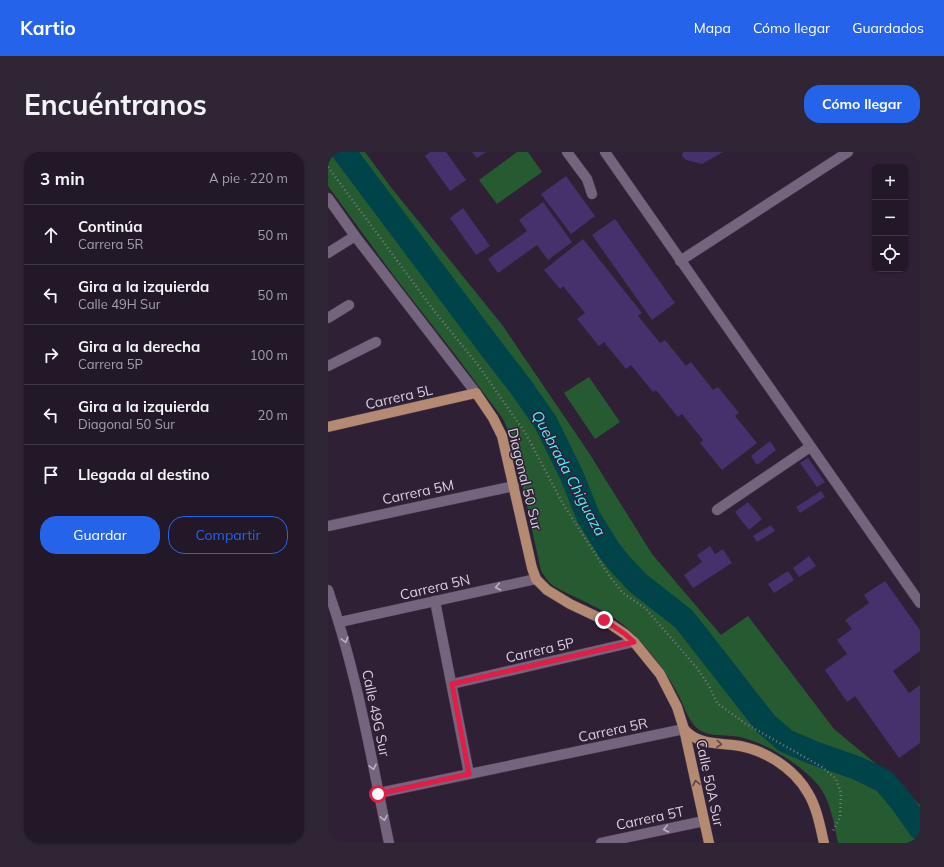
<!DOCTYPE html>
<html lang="es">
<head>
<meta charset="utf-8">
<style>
	:root { --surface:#231828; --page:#2f2534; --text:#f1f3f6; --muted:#a3a0a8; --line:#403745; --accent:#2563eb }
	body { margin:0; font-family:Mulish,sans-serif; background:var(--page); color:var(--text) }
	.controls { position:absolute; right:12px; top:12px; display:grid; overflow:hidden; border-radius:8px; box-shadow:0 1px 3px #0004 }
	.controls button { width:36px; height:36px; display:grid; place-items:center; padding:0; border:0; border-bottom:1px solid var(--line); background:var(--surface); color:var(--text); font:20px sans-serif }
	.stop { position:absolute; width:12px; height:12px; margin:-9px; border:3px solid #e11d48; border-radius:50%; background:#fff }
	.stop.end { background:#e11d48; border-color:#fff; box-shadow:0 1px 4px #0008 }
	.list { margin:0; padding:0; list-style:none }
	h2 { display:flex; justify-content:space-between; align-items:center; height:52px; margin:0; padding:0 16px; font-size:17px }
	h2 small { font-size:13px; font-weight:400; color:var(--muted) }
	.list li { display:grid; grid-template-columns:26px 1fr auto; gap:12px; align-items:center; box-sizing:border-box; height:60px; padding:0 16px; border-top:1px solid var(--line) }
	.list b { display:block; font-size:15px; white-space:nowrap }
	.list p { margin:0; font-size:13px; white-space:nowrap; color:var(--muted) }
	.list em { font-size:13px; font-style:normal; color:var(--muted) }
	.actions { display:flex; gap:8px; padding:12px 16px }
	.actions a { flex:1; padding:9px 0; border:1px solid var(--accent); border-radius:16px; text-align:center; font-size:14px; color:var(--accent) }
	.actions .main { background:var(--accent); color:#fff }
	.icon { flex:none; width:22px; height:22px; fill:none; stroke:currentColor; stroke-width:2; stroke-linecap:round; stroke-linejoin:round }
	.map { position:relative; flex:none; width:592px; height:691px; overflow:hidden; border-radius:16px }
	header { display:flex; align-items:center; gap:24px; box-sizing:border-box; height:56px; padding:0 20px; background:var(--accent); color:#fff }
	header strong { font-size:19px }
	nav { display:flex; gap:22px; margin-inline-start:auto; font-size:14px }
	.intro { display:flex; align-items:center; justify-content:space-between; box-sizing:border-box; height:96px; padding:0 24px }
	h1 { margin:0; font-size:28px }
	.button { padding:10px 18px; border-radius:16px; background:var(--accent); color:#fff; font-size:14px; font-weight:700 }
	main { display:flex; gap:24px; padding:0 24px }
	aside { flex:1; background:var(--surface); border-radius:16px; box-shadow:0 1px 3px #0004 }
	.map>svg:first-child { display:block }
	.green { fill:#265b32 }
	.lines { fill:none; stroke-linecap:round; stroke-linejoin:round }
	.river { stroke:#004349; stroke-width:24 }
	.building { fill:#46316c }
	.minor-casing { stroke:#493d4f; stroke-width:11 }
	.major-casing { stroke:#493d4f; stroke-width:11 }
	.path { stroke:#807486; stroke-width:2.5; stroke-dasharray:1 3; stroke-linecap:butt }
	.minor { stroke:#75647d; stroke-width:10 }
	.major { stroke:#b48a72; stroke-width:10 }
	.oneway { stroke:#bbb0c1 }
	.oneway2 { stroke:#5e454b }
	.route { stroke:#e11d48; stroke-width:5 }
	.labels { text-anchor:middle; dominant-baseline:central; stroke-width:3; stroke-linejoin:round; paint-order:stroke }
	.street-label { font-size:14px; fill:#d9d0de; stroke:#2f2036 }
	.water-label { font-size:15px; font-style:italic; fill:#50effd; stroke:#2f2036 }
</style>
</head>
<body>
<header>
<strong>Kartio</strong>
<nav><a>Mapa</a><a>Cómo llegar</a><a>Guardados</a></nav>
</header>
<div class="intro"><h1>Encuéntranos</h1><a class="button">Cómo llegar</a></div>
<main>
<aside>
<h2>3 min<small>A pie · 220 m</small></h2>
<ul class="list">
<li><svg class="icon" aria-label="ahead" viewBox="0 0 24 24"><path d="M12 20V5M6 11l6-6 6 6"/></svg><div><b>Continúa</b><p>Carrera 5R</p></div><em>50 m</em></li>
<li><svg class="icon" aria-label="left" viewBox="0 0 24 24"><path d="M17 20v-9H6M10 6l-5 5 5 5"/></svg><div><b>Gira a la izquierda</b><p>Calle 49H Sur</p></div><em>50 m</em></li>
<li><svg class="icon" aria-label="right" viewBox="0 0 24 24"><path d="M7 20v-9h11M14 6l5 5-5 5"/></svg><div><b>Gira a la derecha</b><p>Carrera 5P</p></div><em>100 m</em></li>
<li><svg class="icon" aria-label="left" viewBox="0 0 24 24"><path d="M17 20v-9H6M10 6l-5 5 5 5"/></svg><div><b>Gira a la izquierda</b><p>Diagonal 50 Sur</p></div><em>20 m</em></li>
<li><svg class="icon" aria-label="arrive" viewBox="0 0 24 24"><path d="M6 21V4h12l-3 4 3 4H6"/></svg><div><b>Llegada al destino</b></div></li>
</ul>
<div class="actions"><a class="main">Guardar</a><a>Compartir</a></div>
</aside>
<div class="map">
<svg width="592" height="691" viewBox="0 0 592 691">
	<rect width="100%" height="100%" fill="#2f2036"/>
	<g class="green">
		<path d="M 0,0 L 37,0 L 62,34 L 175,174 L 261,301 L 324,402 L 393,483 L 420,464 L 506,577 L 565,626 L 592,653 L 592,691 L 510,691 C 506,672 503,650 491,634 C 474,613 438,591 412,585 C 398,582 380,586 369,576 C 359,567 356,553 350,542 C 337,517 318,494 298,475 C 284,463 266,454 249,446 C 240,441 230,438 222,431 C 219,428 216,423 213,419 L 189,308 L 182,283 L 175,267 L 129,205 L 66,124 L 0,34 Z"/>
		<path d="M 189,0 L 200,0 L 214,20 L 169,52 L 151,28 Z"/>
		<path d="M 261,225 L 292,270 L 267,287 L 236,241 Z"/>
	</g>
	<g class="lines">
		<path class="river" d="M 16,0 L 159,191 L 193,235 L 218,271 L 244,324 L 260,364 L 281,398 L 292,412 L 310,431 L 356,467 L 438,572 L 458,589 L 486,601 L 529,616 L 556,629 L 573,649 L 592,676"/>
	</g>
	<g class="building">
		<path d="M 102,0 L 118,0 L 138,28 L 122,39 L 97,4 Z"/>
		<path d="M 144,0 L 158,0 L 149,6 Z"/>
		<path d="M 355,0 L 395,0 L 374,12 L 358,8 L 354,4 Z"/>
		<path d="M 238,24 L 267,64 L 243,82 L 213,42 Z"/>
		<path d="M 215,50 L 244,90 L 220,108 L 209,93 L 170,121 L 160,107 L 199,79 L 191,68 Z"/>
		<path d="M 135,56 L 162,94 L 148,103 L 122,66 Z"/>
		<path d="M 287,67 L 347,151 L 324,168 L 264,83 Z"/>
		<path d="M 255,87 L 314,161 L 310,164 L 332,191 L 337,188 L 358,214 L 363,210 L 385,238 L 390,235 L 411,261 L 407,264 L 429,291 L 394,318 L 372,291 L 375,288 L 354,262 L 350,265 L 328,238 L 325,240 L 303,213 L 298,217 L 276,190 L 271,194 L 249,167 L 257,161 L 235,134 L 232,137 L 216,118 Z"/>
		<path d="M 442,289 L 448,298 L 429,313 L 423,304 Z"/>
		<path d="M 480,306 L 497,330 L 489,335 L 472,311 Z"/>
		<path d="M 493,339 L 497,345 L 472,361 L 468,355 Z"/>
		<path d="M 420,350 L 434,367 L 421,378 L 407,360 Z"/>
		<path d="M 443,373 L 447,379 L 429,390 L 425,384 Z"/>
		<path d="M 382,394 L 387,402 L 395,397 L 404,411 L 365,436 L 356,423 L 374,410 L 369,403 Z"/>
		<path d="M 481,404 L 488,414 L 471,425 L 465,416 Z"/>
		<path d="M 460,419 L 466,428 L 446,441 L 440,432 Z"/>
		<path d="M 557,429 L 592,478 L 592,499 L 565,519 L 581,541 L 592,533 L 592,591 L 571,606 L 527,544 L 519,550 L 497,518 L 519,502 L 509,488 L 524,477 L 517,468 L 541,451 L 536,443 Z"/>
	</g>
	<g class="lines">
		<g class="minor-casing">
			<g id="minor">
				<path d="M 239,0 L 259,27 L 264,42"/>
				<path d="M 277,0 L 592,451"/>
				<path d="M 0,46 L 27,84 L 148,241"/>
				<path d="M 0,101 L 27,84"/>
				<path d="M 352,109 L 520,0"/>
				<path d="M 0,166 L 21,153"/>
				<path d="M 0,214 L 48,190"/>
				<path d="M 389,358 L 482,295"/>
				<path d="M 0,374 L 186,334"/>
				<path d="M 0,438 C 29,520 43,606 61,691"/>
				<path d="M 107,449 L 141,622"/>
				<path d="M 12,470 L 208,427"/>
				<path d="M 124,532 L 306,490"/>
				<path d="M 51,641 L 356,577"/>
				<path d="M 273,691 L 376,669"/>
			</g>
		</g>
		<g class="major-casing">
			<g id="major">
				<path d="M 0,275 L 148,241 L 165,266 L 174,284 L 204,416 L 208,427 L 219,438 L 242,452 L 276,468 L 297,482 L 306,490 L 332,522 L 349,555 L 356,577 L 381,691"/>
				<path d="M 356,577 C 369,592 387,591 405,593 C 434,596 465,615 480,641 C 489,656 492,674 496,691"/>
			</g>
		</g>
		<path class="path" d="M 0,15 L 107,160 L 150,213 L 198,282 L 235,352 L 282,425 L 295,441 L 318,457 L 369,516 L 381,534 L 389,551 L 418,572 L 494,615 L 508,627 L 513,641 L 512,665 L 505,679"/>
		<use href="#minor" class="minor"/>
		<use href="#major" class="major"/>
	</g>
	<defs><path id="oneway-chevron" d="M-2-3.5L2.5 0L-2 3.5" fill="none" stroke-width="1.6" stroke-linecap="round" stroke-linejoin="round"/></defs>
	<g class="oneway">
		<use href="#oneway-chevron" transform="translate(170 435) rotate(168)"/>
		<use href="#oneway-chevron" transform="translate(17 488) rotate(75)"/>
		<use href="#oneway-chevron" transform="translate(45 615) rotate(78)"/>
		<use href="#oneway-chevron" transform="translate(56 666) rotate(78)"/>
		<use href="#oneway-chevron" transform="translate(338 677) rotate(168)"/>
	</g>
	<g class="oneway2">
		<use href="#oneway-chevron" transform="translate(391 592) rotate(5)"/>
		<use href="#oneway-chevron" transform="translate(368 631) rotate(-102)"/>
	</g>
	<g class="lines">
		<path class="route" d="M 50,642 L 141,622 L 124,532 L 306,490 L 297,482 L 276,468"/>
	</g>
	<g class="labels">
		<g class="street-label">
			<text transform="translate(71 245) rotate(-13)">Carrera 5L</text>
			<text transform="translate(197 327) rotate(76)">Diagonal 50 Sur</text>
			<text transform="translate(90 340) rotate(-12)">Carrera 5M</text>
			<text transform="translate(107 435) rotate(-13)">Carrera 5N</text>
			<text transform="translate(212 498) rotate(-13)">Carrera 5P</text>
			<text transform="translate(48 561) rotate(78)">Calle 49G Sur</text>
			<text transform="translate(285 578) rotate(-12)">Carrera 5R</text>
			<text transform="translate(382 631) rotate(78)">Calle 50A Sur</text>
			<text transform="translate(322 666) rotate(-12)">Carrera 5T</text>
		</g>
		<g class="water-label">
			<text transform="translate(241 321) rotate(62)">Quebrada Chiguaza</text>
		</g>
	</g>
</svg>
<div class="controls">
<button>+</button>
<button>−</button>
<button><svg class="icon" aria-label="locate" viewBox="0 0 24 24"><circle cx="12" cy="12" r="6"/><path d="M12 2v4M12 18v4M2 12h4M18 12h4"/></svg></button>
</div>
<div class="stop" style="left:50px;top:642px"></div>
<div class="stop end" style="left:276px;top:468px"></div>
</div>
</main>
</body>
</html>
